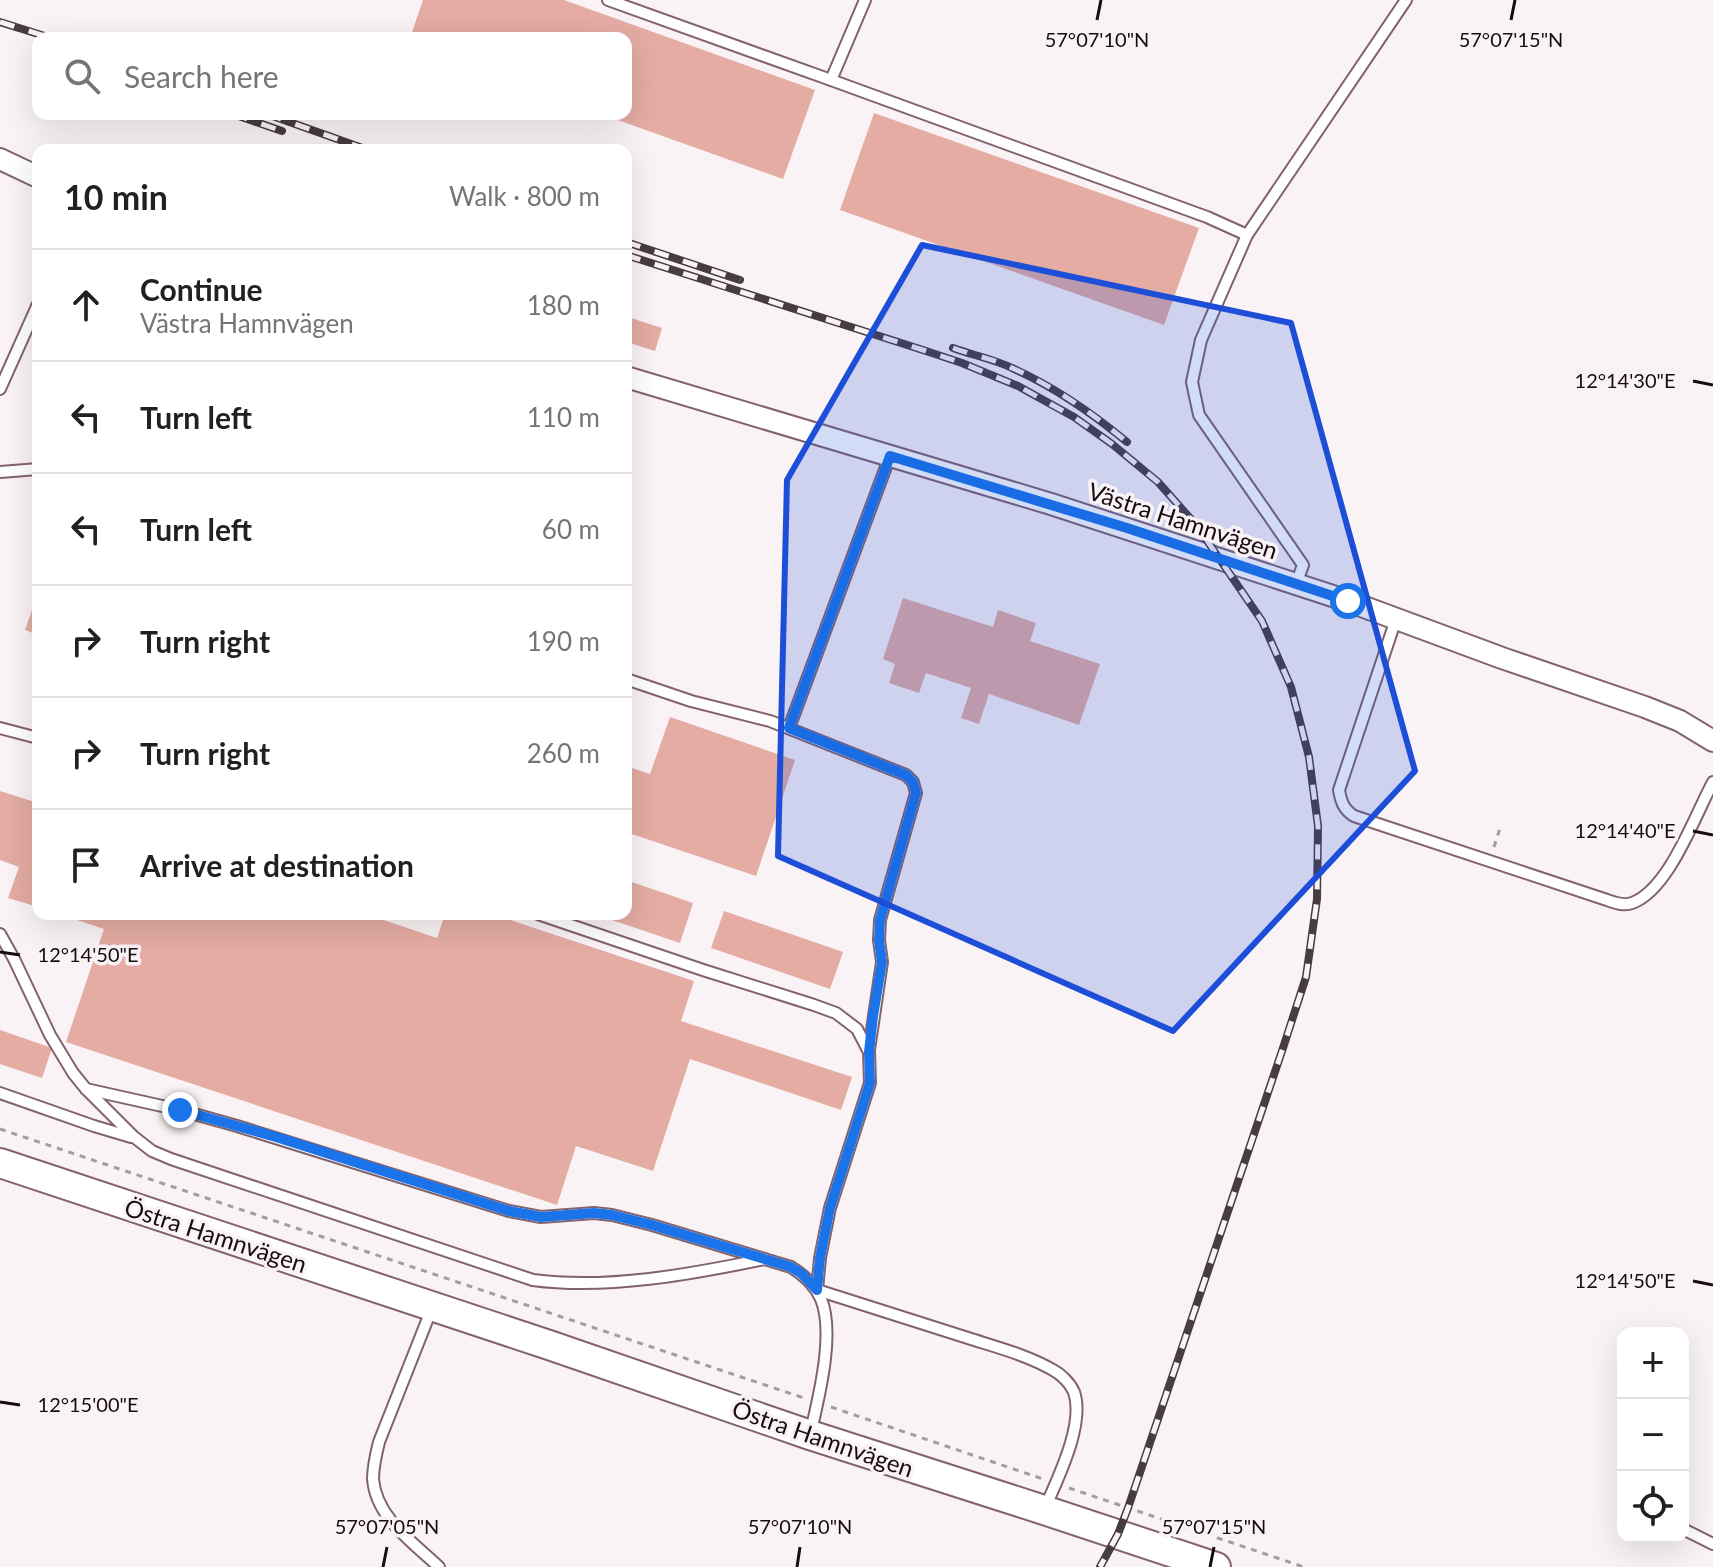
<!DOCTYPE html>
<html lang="en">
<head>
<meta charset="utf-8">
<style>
	:root { --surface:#fff; --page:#f2f2f2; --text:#202124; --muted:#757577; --line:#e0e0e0 }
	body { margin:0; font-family:Lato,sans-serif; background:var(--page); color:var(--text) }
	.controls { position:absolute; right:24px; bottom:24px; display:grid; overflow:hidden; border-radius:16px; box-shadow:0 8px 32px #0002 }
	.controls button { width:72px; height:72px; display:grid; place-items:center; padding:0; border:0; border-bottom:2px solid var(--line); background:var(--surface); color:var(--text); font:40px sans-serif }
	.stop { position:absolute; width:24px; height:24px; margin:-18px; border:6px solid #1a73e8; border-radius:50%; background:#fff }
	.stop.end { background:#1a73e8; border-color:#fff; box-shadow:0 2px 8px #0008 }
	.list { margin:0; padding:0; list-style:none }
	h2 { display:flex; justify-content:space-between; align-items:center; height:104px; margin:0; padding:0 32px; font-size:34px }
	h2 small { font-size:26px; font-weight:400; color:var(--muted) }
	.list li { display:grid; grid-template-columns:52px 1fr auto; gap:24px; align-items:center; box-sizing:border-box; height:112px; padding:0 32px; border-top:2px solid var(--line) }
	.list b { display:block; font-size:30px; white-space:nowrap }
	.list p { margin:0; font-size:26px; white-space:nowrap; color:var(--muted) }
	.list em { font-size:26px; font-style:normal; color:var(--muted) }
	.icon { flex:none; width:44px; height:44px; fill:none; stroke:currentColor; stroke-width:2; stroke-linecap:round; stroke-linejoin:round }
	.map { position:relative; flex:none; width:1713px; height:1567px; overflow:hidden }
	.search { position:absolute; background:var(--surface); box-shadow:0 8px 32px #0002; left:32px; top:32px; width:600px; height:88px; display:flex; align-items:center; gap:20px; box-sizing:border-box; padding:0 28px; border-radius:16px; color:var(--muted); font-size:30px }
	.panel { position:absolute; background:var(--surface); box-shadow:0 8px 32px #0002; left:32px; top:144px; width:600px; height:776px; border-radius:16px }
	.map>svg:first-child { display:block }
	.building { fill:#e4aca3 }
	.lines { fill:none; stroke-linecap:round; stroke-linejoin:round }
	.lane-casing { stroke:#82636d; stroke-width:14 }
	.street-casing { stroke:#82636d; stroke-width:24 }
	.secondary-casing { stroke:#82636d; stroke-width:32 }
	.path { stroke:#a59c9f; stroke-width:3; stroke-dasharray:6 6; stroke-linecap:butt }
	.lane { stroke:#fff; stroke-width:10 }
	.street { stroke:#fff; stroke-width:20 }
	.secondary { stroke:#fff; stroke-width:28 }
	.rail-casing { stroke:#473c3f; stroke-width:8 }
	.rail { stroke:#faf3f5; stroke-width:5; stroke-dasharray:15; stroke-linecap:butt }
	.route { stroke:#1a73e8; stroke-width:10 }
	.marked { fill:#1d4ed8; fill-opacity:0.2; stroke:#1d4ed8; stroke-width:6; stroke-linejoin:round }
	.ticks { fill:none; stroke:#180c10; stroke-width:3 }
	.labels { text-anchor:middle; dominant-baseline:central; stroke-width:7; stroke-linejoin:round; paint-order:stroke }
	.street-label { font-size:24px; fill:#180c10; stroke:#faf3f5 }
	.ticks-label { font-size:20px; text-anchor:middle; fill:#180c10; stroke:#faf3f5; stroke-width:7; stroke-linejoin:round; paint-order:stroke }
</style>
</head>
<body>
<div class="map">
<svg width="1713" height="1567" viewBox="0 0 1713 1567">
	<rect width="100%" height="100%" fill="#faf3f5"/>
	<g class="building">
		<path d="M 423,0 L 564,0 L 815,90 L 783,179 L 601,114 L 626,114 L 626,38 L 410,38 Z"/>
		<path d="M 874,113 L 1199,228 L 1164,325 L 840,210 Z"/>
		<path d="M 628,317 L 662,328 L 655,351 L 626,342 Z"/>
		<path d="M 38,593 L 38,635 L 25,630 Z"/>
		<path d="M 903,598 L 993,627 L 998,610 L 1036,623 L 1030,641 L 1100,664 L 1079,725 L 989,694 L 979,724 L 961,718 L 971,688 L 926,673 L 919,693 L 889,683 L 895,664 L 883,659 Z"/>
		<path d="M 670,717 L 795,760 L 756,876 L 626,832 L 626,766 L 650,774 Z"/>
		<path d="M 0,791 L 38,803 L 38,907 L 8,898 L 19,867 L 0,860 Z"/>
		<path d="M 626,880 L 693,903 L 680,943 L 597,915 L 626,914 Z"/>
		<path d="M 724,911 L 843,952 L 830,989 L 711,948 Z"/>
		<path d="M 59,914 L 366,914 L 437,938 L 445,914 L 492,914 L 694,981 L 681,1021 L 852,1077 L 841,1110 L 690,1059 L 653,1171 L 576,1146 L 557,1205 L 66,1042 L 104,929 Z"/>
		<path d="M 0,1030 L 52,1048 L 42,1078 L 0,1064 Z"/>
	</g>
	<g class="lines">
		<g class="lane-casing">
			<g id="lane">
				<path d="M 608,0 L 831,80"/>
				<path d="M 865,0 L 831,80 L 1207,217 L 1247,235"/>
				<path d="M 0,389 L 38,304"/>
				<path d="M 0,472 L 38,469"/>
				<path d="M 1296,584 L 1303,565 L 1199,415 L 1192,382 L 1201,340 L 1247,235 L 1406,0"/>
				<path d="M 1396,619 L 1339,790 C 1341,801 1343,809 1354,816 L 1607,900 C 1615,903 1624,906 1632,903 C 1669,890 1695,815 1713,782"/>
				<path d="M 626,679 L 691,701 L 770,721 L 906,775 L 913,782 L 916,793 L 880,920 L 879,940 L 882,962 L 869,1050"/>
				<path d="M 0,728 L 38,738"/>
				<path d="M 789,728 L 890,456"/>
				<path d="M 538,914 L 703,970 L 814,1005 L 836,1013 L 857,1029 L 869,1052 L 870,1083 L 830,1208 L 820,1258 L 817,1290 C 867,1306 917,1322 968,1338 C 996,1347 1027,1355 1053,1370 C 1061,1374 1070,1383 1074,1392 C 1085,1424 1058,1478 1045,1508"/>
				<path d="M 0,934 L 14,959 L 50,1035 L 73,1073 L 86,1089 L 134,1137 L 152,1151 L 171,1159 L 533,1280 C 607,1290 692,1274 765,1259"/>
				<path d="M 86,1089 L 180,1110 L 237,1126 L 509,1211 L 541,1217 L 594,1213 L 612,1215 L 652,1225 L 791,1267 C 804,1275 815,1285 821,1299 C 835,1333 819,1396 811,1431"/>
				<path d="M 0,1093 L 94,1126 L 131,1137"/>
				<path d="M 432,1308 L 379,1442 C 376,1454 373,1467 373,1479 C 376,1518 414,1543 439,1567"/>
				<path d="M 1683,1529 L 1713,1544"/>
			</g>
		</g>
		<g class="street-casing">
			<g id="street">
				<path d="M 0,159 L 38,177"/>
				<path d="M 626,377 L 1051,504 L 1348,601 L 1502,658 L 1645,707 L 1680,721 L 1713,741"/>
			</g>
		</g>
		<g class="secondary-casing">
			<path id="secondary" d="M 0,1163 L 549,1345 L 810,1435 L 1044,1510 L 1216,1567"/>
		</g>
		<g class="path">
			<path d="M 1494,847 L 1500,828"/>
			<path d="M 0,1129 L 804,1398"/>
			<path d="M 831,1407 L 1043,1479"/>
			<path d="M 1069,1488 L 1304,1567"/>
		</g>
		<use href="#lane" class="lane"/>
		<use href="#street" class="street"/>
		<use href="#secondary" class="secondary"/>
		<g class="rail-casing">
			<g id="rail">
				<path d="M 0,22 L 51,38"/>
				<path d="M 233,114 L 282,131"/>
				<path d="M 267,114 L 368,150"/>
				<path d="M 626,242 L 740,280"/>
				<path d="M 626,255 L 926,351 L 962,363 L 1018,386 L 1074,417 L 1112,444 L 1158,482 L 1197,526 L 1262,621 L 1291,687 L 1309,757 L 1318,826 L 1317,899 L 1306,977 L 1283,1048 L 1128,1508 L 1118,1534 L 1100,1567"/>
				<path d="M 953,348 C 972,355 994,359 1012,368 C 1055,387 1092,413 1127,442"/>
			</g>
		</g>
		<use href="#rail" class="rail"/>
	</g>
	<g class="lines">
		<path class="route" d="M 180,1110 L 276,1137 L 509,1211 L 541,1217 L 594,1213 L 612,1215 L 652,1225 L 791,1267 L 802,1274 L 817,1290 L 820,1258 L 830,1208 L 870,1083 L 869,1052 L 873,1016 L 882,962 L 879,940 L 880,920 L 916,793 L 913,782 L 906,775 L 789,728 L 890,456 L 1127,528 L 1348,601"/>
	</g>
	<path class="marked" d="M 922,245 L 1291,323 L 1415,771 L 1173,1031 L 778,856 L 787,480 Z"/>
	<path class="ticks" d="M 1097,20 L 1101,0M 1511,20 L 1515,0M 1693,381 L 1713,385M 1693,831 L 1713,835M 0,952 L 20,955M 1693,1281 L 1713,1285M 0,1402 L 20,1405M 383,1567 L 387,1547M 797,1567 L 800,1547M 1210,1567 L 1214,1547"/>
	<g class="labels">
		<g class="street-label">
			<text transform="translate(1183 520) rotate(18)">Västra Hamnvägen</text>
			<text transform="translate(216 1235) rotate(18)">Östra Hamnvägen</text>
			<text transform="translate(823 1438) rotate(19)">Östra Hamnvägen</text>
		</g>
	</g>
	<g class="ticks-label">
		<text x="1097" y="47">57°07'10"N</text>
		<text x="1511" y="47">57°07'15"N</text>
		<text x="1625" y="388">12°14'30"E</text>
		<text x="1625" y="838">12°14'40"E</text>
		<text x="88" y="962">12°14'50"E</text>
		<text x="1625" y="1288">12°14'50"E</text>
		<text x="88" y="1412">12°15'00"E</text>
		<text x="387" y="1534">57°07'05"N</text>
		<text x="800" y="1534">57°07'10"N</text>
		<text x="1214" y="1534">57°07'15"N</text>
	</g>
</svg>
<div class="controls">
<button>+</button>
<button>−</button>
<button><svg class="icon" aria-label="locate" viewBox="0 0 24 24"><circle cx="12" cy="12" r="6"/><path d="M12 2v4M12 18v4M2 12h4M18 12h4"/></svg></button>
</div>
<div class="stop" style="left:1348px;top:601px"></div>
<div class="stop end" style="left:180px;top:1110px"></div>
<div class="search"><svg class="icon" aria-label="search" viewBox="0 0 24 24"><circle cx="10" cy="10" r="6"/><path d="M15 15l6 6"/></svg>Search here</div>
<section class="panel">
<h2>10 min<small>Walk · 800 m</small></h2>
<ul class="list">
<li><svg class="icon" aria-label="ahead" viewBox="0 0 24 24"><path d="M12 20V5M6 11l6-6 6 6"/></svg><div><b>Continue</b><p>Västra Hamnvägen</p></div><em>180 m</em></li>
<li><svg class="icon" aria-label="left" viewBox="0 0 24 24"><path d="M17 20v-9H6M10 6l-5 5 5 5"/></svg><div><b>Turn left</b></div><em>110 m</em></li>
<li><svg class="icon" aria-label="left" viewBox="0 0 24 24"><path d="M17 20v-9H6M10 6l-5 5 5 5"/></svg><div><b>Turn left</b></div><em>60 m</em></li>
<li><svg class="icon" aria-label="right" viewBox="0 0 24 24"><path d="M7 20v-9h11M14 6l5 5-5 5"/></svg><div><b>Turn right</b></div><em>190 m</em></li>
<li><svg class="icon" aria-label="right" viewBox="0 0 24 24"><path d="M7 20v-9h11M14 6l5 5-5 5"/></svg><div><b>Turn right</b></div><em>260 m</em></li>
<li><svg class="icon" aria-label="arrive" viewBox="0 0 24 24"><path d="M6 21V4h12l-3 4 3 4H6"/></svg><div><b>Arrive at destination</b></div></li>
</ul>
</section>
</div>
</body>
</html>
